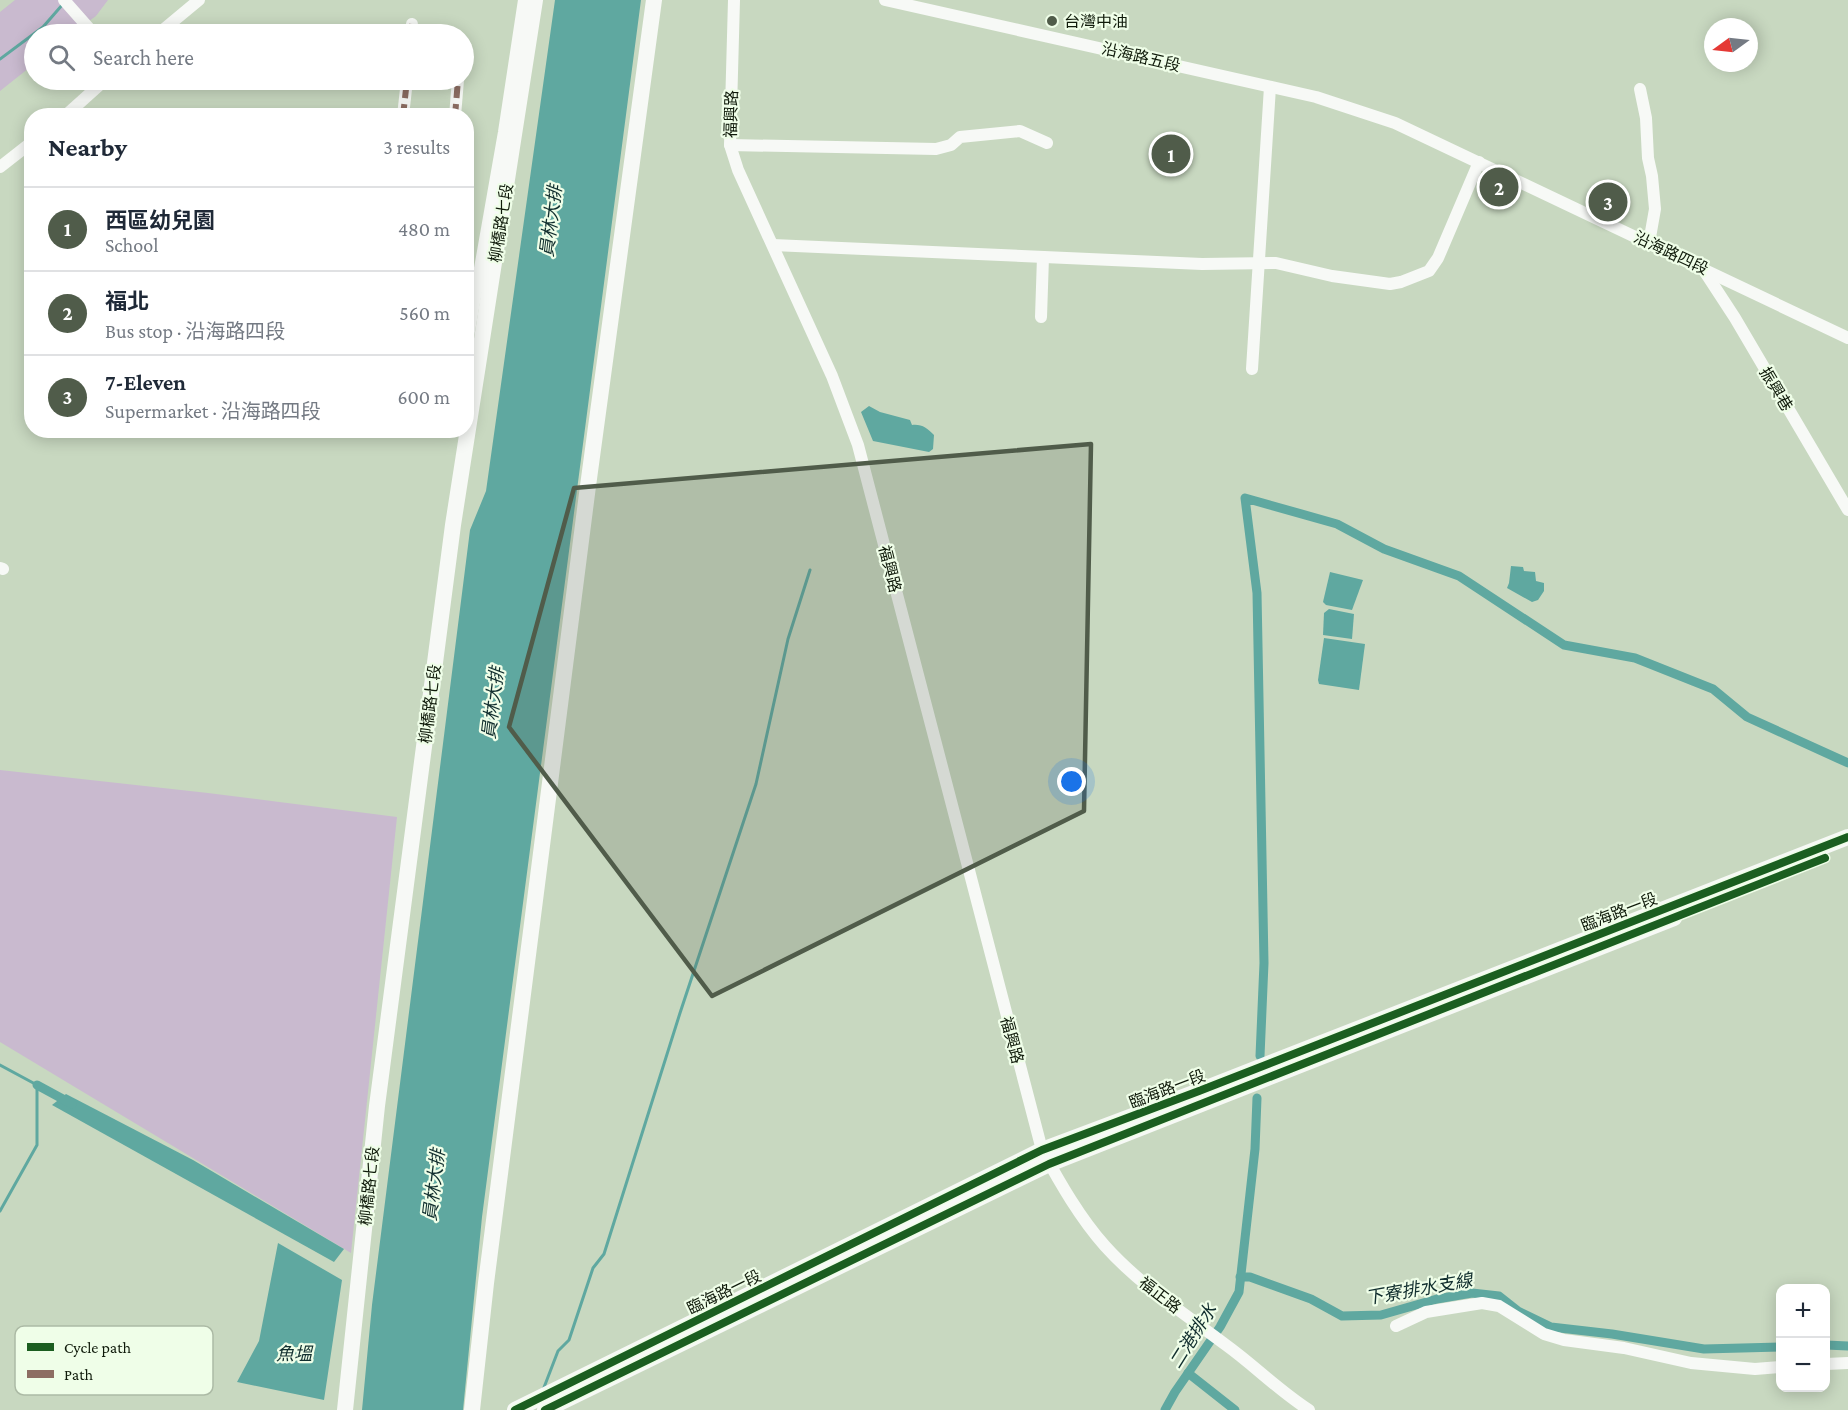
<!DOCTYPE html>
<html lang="en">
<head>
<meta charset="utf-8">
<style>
	:root { --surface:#fff; --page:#f2f2f3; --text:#1f2937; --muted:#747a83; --line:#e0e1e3; --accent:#505c4a }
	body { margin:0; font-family:"Crimson Pro","Noto Sans TC",serif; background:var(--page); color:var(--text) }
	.controls { position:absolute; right:18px; bottom:18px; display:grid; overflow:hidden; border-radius:12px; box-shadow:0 3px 15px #0003 }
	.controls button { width:54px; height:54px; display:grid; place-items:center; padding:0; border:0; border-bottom:2px solid var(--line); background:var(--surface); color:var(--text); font:30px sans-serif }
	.compass { position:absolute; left:1704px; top:18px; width:54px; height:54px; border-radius:50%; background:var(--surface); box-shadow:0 3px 15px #0003; rotate:255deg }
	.you { position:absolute; left:1072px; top:782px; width:21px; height:21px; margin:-15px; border:4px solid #fff; border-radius:50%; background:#1a73e8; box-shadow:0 0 0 9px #1a73e833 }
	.badge { display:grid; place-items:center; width:39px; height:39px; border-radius:50%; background:var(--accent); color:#fff; font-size:20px; font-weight:700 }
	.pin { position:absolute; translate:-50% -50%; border:3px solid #fff; box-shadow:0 2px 6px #0006 }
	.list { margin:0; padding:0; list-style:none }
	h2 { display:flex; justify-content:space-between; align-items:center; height:78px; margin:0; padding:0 24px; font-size:26px }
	h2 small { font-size:20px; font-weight:400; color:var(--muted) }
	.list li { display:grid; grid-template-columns:39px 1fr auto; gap:18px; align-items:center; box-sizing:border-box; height:84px; padding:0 24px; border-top:2px solid var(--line) }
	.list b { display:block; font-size:22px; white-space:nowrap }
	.list p { margin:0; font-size:20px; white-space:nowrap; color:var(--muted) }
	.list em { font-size:20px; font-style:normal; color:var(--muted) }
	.icon { flex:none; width:33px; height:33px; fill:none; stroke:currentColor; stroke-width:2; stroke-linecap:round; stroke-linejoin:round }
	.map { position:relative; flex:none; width:1848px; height:1410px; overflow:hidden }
	.search { position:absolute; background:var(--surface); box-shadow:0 3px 15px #0003; left:24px; top:24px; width:450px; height:66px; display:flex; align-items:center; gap:15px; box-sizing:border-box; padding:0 21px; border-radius:33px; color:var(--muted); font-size:22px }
	.panel { position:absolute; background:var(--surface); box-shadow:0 3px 15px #0003; left:24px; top:108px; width:450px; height:330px; border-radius:24px }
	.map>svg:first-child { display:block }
	.green { fill:#c9bacf }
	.water { fill:#5fa8a0 }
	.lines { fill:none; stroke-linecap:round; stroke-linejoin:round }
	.stream { stroke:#5fa8a0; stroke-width:3 }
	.canal { stroke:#5fa8a0; stroke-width:9 }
	.minor { stroke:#f7f9f6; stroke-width:12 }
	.major { stroke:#f7f9f6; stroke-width:16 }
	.quiet { stroke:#8d6e63; stroke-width:6; stroke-dasharray:12 6; stroke-linecap:butt }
	.cycleway-casing { stroke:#effee8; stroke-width:11 }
	.cycleway { stroke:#1b5e20; stroke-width:8 }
	.marked { fill:#505c4a; fill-opacity:0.2; stroke:#505c4a; stroke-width:4.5; stroke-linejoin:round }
	.poi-dot { fill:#505c4a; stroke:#effee8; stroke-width:2 }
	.labels { text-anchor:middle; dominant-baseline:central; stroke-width:4.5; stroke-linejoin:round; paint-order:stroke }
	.poi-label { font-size:16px; fill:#0f1a0a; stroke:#effee8; text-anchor:start }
	.street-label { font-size:16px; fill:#0f1a0a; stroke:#effee8 }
	.water-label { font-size:18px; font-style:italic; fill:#112e2e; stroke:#effee8 }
	.key { fill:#effee8; stroke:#acbaa5; stroke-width:1.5 }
	.key-label { font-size:16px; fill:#0f1a0a }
</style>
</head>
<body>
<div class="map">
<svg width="1848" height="1410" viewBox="0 0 1848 1410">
	<rect width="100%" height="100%" fill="#c8d8c0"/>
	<g class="green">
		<path d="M 15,0 L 108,0 L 96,16 L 71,34 L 34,34 L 34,64 L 0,91 L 0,12 Z"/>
		<path d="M 0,770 L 208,793 L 397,817 L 351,1253 L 0,1042 Z"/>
	</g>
	<g class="water">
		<path d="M 555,0 L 641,0 L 482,1217 L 463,1410 L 362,1410 L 372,1305 L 470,530 L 486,491 Z"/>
		<path d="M 869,406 L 880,412 L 910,420 L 912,425 C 922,424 927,428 934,435 L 933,449 L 929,452 L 873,441 L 861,412 Z"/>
		<path d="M 1511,566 L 1523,567 L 1524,571 L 1535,572 L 1536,581 L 1544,583 L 1544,591 L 1538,600 L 1532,602 L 1507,588 L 1509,583 Z"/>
		<path d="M 1330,572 L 1363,580 L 1352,610 L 1326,605 L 1323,602 Z"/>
		<path d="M 1329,609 L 1354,614 L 1352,639 L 1323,635 L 1324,613 Z"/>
		<path d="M 1324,638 L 1365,644 L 1359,690 L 1319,684 L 1318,680 Z"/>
		<path d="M 66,1094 L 193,1160 L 344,1249 L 334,1262 L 52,1105 Z"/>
		<path d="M 278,1243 L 342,1280 L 324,1400 L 237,1382 L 259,1341 Z"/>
	</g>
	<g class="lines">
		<g class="stream">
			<path d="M 0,59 L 43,27 L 63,4"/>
			<path d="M 0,1065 L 37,1085 L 37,1145 L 0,1211"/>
			<path d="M 543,1390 L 558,1351 L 569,1340 L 593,1268 L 604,1254 L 680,1013 L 756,784 L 788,639 L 810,570"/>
		</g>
		<g class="canal">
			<path d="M 1260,1056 L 1264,963 L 1257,593 L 1245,498 L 1337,524 L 1384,549 L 1459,576 L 1564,645 L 1635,658 L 1713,689 L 1747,717 L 1848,763"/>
			<path d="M 37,1085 L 72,1104"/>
			<path d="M 1240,1277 L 1250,1277 L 1311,1299 L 1342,1316 L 1381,1315 L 1437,1299 L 1472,1293 L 1499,1296 L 1518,1311 L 1551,1327 L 1612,1334 L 1704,1349 L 1780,1347"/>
			<path d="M 1826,1345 L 1848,1346"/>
			<path d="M 1188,1373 L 1235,1410"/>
			<path d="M 1165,1410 L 1175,1392 L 1220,1327 L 1239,1292 L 1255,1149 L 1257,1098"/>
		</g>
		<g class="minor">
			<path d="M 64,0 L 94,34"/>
			<path d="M 734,0 L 730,145 L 738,170 L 832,376 L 858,445 L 1042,1150 C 1060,1183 1080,1218 1105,1246 C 1140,1285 1185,1314 1226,1345 C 1255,1366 1278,1390 1309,1410"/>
			<path d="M 885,0 L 1316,97 L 1395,123 L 1848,338"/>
			<path d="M 158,34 L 199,0"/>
			<path d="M 411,34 L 412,24"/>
			<path d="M 1640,89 L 1646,118 L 1648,158 L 1652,176 L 1655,209 L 1649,243"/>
			<path d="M 65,116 L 105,80"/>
			<path d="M 403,116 L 407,80"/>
			<path d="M 455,116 L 458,80"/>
			<path d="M 730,145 L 936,149 L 951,145 L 960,137 L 1020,131 L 1047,143"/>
			<path d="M 0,167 L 32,142"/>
			<path d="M 773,245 L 1202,264 L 1276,263 L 1332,276 L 1390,284 L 1401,282 L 1429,271 L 1438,258 L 1479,162"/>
			<path d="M 1703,269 L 1735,318 L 1848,510"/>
			<path d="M 1041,317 L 1043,257"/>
			<path d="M 466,348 L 504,132 L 524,0"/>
			<path d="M 1252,369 L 1270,87"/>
			<path d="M 0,568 L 3,569"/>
			<path d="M 1396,1326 L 1426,1312 L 1482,1303 L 1499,1306 L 1544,1334 L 1564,1340 L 1624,1348 L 1691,1363 L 1755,1369 L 1780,1367"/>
			<path d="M 1826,1364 L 1848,1363"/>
		</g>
		<g class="major">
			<path d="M 345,1410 L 377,1106 L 453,525 L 535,0"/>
			<path d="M 472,1410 L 486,1283 L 588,486 L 654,0"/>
			<path d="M 515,1410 L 1042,1150 L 1199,1091 L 1848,837"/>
			<path d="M 545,1410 L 1049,1164 L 1674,918"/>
		</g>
		<g class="quiet">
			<path d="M 411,34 L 412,24"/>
			<path d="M 403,116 L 407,80"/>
			<path d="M 455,116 L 458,80"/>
		</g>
		<g class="cycleway-casing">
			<g id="cycleway">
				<path d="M 515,1410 L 1042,1150 L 1199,1091 L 1848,837"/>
				<path d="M 545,1410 L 1049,1164 L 1825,858"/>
			</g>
		</g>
		<use href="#cycleway" class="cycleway"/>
	</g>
	<path class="marked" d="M 1091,444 L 1084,811 L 712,996 L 509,727 L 574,488 Z"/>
	<circle class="poi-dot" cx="1052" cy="21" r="6"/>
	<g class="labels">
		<g class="poi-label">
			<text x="1064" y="21">台灣中油</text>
		</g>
		<g class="street-label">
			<text transform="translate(1141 57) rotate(13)">沿海路五段</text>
			<text transform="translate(731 114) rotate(-88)">福興路</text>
			<text transform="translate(501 223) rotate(-81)">柳橋路七段</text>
			<text transform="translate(1671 253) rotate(25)">沿海路四段</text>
			<text transform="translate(1776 389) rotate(59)">振興巷</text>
			<text transform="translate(890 569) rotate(76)">福興路</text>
			<text transform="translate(430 704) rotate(-83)">柳橋路七段</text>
			<text transform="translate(1619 912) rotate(-21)">臨海路一段</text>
			<text transform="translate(1012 1040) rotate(75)">福興路</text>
			<text transform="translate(1167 1089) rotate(-21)">臨海路一段</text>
			<text transform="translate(369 1186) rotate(-84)">柳橋路七段</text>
			<text transform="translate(724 1292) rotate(-26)">臨海路一段</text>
			<text transform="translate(1160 1295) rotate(38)">福正路</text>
		</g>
		<g class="water-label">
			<text transform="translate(551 221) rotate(-83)">員林大排</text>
			<text transform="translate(493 703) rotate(-83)">員林大排</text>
			<text transform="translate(434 1185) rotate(-83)">員林大排</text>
			<text transform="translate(1419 1289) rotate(-10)">下寮排水支線</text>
			<text transform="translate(1193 1336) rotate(-58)">二港排水</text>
			<text x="294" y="1354">魚塭</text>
		</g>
	</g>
	<rect x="15" y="1326" width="198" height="69" rx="9" class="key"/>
	<rect x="27" y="1343" width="27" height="8" fill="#1b5e20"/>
	<rect x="27" y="1370" width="27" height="8" fill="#8d6e63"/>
	<g class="key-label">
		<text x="64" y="1353">Cycle path</text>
		<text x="64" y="1380">Path</text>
	</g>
</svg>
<div class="controls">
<button>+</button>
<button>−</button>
</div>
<svg class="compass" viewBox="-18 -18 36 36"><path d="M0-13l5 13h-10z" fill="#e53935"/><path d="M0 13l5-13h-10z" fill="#747a83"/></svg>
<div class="you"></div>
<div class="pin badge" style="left:1171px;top:154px">1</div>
<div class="pin badge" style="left:1499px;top:187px">2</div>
<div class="pin badge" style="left:1608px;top:202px">3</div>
<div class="search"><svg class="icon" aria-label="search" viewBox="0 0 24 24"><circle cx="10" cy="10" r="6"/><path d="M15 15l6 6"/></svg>Search here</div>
<section class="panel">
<h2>Nearby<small>3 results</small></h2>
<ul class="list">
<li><span class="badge">1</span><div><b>西區幼兒園</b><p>School</p></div><em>480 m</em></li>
<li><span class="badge">2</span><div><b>福北</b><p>Bus stop · 沿海路四段</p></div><em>560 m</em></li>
<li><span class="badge">3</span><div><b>7-Eleven</b><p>Supermarket · 沿海路四段</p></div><em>600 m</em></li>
</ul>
</section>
</div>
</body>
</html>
